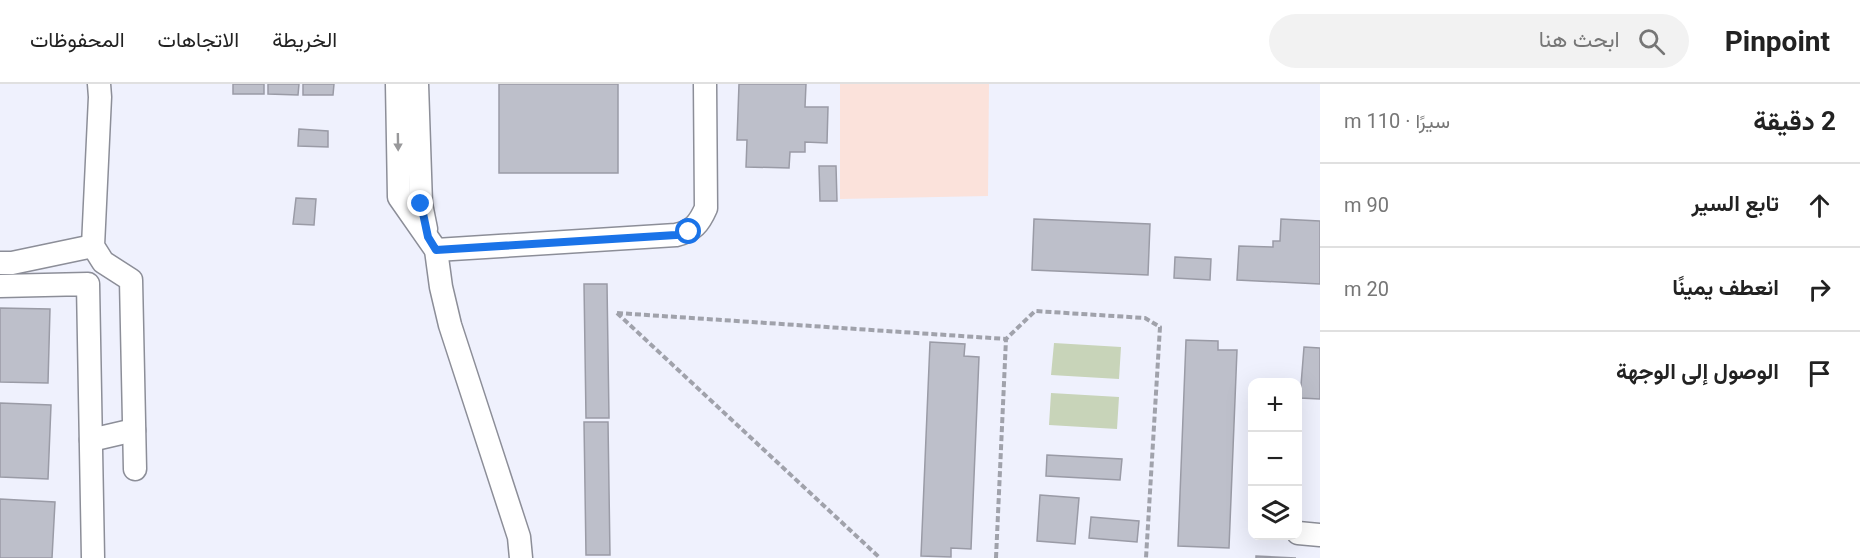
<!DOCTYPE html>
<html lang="ar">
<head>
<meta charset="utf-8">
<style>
	:root { --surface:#fff; --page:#f2f2f2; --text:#222; --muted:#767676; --line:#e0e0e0 }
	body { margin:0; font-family:Roboto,Vazirmatn,sans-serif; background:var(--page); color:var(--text); direction:rtl }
	.controls { position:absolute; right:18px; bottom:18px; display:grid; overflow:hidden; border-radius:12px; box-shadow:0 6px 24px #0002 }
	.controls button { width:54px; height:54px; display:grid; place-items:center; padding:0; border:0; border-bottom:2px solid var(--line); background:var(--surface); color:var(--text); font:30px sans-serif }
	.stop { position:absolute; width:18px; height:18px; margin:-14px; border:4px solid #1a73e8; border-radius:50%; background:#fff }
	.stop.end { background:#1a73e8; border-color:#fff; box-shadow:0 2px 6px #0008 }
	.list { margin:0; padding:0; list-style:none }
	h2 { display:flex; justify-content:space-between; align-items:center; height:78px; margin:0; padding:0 24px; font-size:26px }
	h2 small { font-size:20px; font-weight:400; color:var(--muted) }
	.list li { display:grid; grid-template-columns:39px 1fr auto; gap:18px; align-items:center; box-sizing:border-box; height:84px; padding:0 24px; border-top:2px solid var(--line) }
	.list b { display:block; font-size:22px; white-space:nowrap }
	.list em { font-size:20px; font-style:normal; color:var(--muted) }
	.icon { flex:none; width:33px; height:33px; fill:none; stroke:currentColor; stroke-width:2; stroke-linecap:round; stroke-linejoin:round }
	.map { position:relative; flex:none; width:1320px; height:474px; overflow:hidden; direction:ltr }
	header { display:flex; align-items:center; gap:36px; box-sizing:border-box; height:84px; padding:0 30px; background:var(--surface); border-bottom:2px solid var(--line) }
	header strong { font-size:28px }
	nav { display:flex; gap:33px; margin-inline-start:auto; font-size:21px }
	.search { width:420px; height:54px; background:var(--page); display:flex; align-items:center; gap:15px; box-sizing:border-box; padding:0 21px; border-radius:33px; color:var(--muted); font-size:22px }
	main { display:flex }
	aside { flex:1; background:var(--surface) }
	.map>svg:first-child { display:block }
	.industrial { fill:#fbe2db }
	.green { fill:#c8d4b9 }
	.building { fill:#bdbfca; stroke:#9a9ba6; stroke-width:1.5 }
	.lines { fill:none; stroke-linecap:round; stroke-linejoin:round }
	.minor-casing { stroke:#8c8e98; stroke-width:25 }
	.path { stroke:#a0a2ab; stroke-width:4; stroke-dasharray:6 3; stroke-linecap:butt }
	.minor { stroke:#fff; stroke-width:22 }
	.oneway { fill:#98989a }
	.route { stroke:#1a73e8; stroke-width:8 }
</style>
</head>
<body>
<header>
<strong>Pinpoint</strong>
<div class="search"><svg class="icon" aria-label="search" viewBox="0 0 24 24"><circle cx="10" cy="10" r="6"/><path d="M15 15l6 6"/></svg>ابحث هنا</div>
<nav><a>الخريطة</a><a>الاتجاهات</a><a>المحفوظات</a></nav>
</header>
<main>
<aside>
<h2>2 دقيقة<small>سيرًا · 110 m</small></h2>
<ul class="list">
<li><svg class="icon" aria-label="ahead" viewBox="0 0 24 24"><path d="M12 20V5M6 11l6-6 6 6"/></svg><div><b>تابع السير</b></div><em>90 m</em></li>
<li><svg class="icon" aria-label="right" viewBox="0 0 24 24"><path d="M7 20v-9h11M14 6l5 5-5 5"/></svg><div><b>انعطف يمينًا</b></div><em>20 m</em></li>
<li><svg class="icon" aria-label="arrive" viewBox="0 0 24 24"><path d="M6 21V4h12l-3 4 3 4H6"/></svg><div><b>الوصول إلى الوجهة</b></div></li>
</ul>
</aside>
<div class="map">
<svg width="1320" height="474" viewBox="0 0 1320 474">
	<rect width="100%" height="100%" fill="#eff1fd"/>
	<path class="industrial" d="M 840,0 L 989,0 L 988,112 L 840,115 Z"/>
	<g class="green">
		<path d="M 1054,259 L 1121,263 L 1119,295 L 1051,291 Z"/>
		<path d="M 1051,309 L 1119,313 L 1117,345 L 1049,341 Z"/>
	</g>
	<g class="building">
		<rect x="233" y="0" width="31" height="10"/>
		<path d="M 268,0 L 299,0 L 298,11 L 268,10 Z"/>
		<path d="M 303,0 L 334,0 L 333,11 L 303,11 Z"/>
		<rect x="499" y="0" width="119" height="89"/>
		<path d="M 739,0 L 806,0 L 805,23 L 828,23 L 827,59 L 805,58 L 805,68 L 790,68 L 789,84 L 746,83 L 747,56 L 737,56 Z"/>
		<path d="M 299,45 L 328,47 L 328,63 L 298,62 Z"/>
		<path d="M 819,82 L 836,82 L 837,117 L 820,117 Z"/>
		<path d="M 296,114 L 316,115 L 314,141 L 293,140 Z"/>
		<path d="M 1034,135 L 1150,140 L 1148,191 L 1032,186 Z"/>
		<path d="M 1281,135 L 1320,137 L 1320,200 L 1237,196 L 1239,162 L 1273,163 L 1273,157 L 1280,157 Z"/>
		<path d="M 1175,173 L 1211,175 L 1210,196 L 1174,194 Z"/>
		<path d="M 584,200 L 607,200 L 609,334 L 586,334 Z"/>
		<path d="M 0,224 L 50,225 L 48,299 L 0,298 Z"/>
		<path d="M 1186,256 L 1218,257 L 1218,266 L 1237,266 L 1229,464 L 1178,462 Z"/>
		<path d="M 930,258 L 965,260 L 964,272 L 979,273 L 971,465 L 951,464 L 951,473 L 921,472 Z"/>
		<path d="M 1304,263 L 1320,264 L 1320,315 L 1300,314 Z"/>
		<path d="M 0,319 L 51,321 L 48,395 L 0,393 Z"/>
		<path d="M 584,338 L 608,338 L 610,471 L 586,471 Z"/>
		<path d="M 1047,371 L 1122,375 L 1120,396 L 1046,392 Z"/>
		<path d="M 1040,411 L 1079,414 L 1075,460 L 1037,457 Z"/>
		<path d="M 0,415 L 55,418 L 52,474 L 0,474 Z"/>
		<path d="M 1091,433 L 1139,437 L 1137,458 L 1089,454 Z"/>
		<path d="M 1256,472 L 1296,474 L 1256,474 Z"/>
	</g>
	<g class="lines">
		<g class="minor-casing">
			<g id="minor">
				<path d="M 99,0 L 100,13 L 93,162 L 103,178 L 131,196 L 135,385"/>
				<path d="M 397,0 L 399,113 L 436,166 L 441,203 L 450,241 L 519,453 L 521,474"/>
				<path d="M 417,0 L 421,120 L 426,145"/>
				<path d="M 436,166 L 676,151 C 693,147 699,140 706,124 L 705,0"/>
				<path d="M 0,179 L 12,179 L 93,162"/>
				<path d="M 0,202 L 88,200 L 93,474"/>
				<path d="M 91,356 L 134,346"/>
				<path d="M 1298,449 L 1320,451"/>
			</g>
		</g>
		<g class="path">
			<path d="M 617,229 L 1006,255"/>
			<path d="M 617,229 L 880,474"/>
			<path d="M 996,474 L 1006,255 L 1035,227 L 1145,234 L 1160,243 L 1146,474"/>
		</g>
		<use href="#minor" class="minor"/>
	</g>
	<defs><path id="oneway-solid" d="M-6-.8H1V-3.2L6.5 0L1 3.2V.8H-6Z" transform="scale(1.5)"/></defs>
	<use class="oneway" href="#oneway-solid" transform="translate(398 58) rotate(89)"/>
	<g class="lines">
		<path class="route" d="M 421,120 L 428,153 L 436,166 L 676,151 L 689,148"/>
	</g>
</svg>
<div class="controls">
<button>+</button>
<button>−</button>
<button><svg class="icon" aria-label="layers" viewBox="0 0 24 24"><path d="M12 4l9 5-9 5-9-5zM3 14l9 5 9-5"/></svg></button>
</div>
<div class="stop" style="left:689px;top:148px"></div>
<div class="stop end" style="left:421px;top:120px"></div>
</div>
</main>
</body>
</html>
